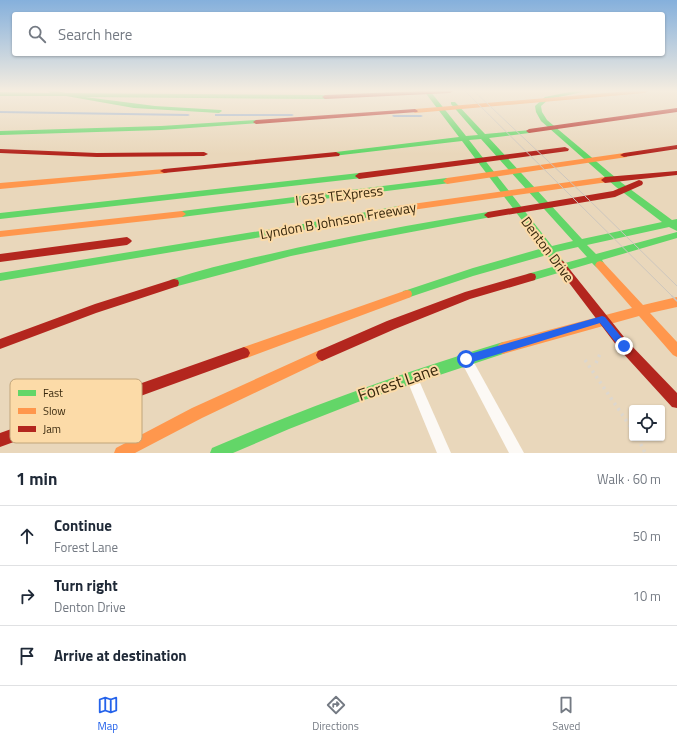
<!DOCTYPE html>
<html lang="en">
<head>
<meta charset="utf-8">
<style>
	:root { --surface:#fff; --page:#f6f6f7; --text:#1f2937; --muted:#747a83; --line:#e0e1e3; --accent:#2563eb }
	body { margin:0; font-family:"Titillium Web",sans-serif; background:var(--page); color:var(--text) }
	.controls { position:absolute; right:12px; bottom:12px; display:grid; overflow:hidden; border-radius:4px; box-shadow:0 1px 3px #0004 }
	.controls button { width:36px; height:36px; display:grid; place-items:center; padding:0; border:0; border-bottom:1px solid var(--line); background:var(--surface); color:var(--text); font:20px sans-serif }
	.stop { position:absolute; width:12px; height:12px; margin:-9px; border:3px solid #2563eb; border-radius:50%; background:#fff }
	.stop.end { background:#2563eb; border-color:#fff; box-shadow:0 1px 4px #0008 }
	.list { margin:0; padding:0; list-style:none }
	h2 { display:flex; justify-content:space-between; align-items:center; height:52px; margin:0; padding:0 16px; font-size:17px }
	h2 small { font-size:13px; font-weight:400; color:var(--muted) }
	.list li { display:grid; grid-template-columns:26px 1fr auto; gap:12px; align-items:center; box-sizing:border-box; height:60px; padding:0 16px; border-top:1px solid var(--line) }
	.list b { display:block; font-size:15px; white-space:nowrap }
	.list p { margin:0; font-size:13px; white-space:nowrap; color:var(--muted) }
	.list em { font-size:13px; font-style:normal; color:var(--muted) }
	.icon { flex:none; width:22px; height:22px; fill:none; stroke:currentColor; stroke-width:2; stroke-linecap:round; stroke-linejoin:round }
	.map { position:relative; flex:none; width:677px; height:453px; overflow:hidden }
	.search { position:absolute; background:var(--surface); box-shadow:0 1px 3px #0004; left:12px; right:12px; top:12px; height:44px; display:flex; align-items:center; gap:10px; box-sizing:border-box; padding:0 14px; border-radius:4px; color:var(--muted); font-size:15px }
	.sheet { height:232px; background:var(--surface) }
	nav { display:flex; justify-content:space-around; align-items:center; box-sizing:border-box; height:56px; border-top:1px solid var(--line); background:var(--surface); font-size:11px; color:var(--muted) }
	nav a { display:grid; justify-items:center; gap:2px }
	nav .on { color:var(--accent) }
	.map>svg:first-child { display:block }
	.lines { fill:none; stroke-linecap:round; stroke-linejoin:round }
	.stream { fill:#92aacb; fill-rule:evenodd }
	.path { stroke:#ddd7ce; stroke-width:3.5; stroke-dasharray:2.5 4; stroke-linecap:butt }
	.lane { fill:#fcf9f5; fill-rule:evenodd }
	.fast { fill:#63d668; fill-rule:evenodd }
	.slow { fill:#ff974d; fill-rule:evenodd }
	.jam { fill:#b3261e; fill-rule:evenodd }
	.tram-far1 { stroke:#ccc6be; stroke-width:1 }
	.tram { stroke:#ccc6be; stroke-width:1.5 }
	.route { fill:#2563eb }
	.labels { text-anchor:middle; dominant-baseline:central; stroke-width:4; stroke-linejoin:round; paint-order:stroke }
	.street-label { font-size:14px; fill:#38280d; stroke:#fcdba8 }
	.near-street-label { font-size:17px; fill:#38280d; stroke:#fcdba8 }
	.key { fill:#fcdba8; stroke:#c1a57a; stroke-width:1 }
	.key-label { font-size:11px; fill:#38280d }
</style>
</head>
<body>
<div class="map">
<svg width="677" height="453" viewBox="0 0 677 453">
	<rect width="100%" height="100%" fill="#e9d7bb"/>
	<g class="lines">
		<g class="stream">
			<path d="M 0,111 L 188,114 L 190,115 L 188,116 L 0,113 Z"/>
			<path d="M 215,114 L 292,114 L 294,115 L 292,116 L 215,116 Z"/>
			<path d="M 393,115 L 421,115 L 423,116 L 421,117 L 394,117 L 392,116 Z"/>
		</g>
		<g class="path">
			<path d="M 585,360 L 632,429"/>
			<path d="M 596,363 L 600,354"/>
			<path d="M 638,438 L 645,453"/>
		</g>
		<g class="lane">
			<path d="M 468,357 L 472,359 L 524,453 L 509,453 L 464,367 L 462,363 L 464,359 Z"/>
			<path d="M 413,374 L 417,376 L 451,453 L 437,453 L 407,380 L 409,376 Z"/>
		</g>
		<g class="fast">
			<path d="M 48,91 L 57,91 L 66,93 L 325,95 L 328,97 L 325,99 L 85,97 L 155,106 L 221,110 L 222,111 L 219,113 L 134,108 L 66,96 L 0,96 L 0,92 L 50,93 Z"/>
			<path d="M 424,91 L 430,91 L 466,136 L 478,135 L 451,104 L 451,102 L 455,102 L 485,134 L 531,130 L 531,132 L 529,133 L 489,138 L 582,239 L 662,222 L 616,187 L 541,121 L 536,112 L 535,106 L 545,97 L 574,91 L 584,91 L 583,92 L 549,99 L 541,106 L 542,112 L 547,120 L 622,183 L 672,220 L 677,219 L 677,231 L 669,227 L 587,245 L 596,254 L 677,232 L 677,238 L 602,260 L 605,265 L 603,268 C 598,270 596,267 592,263 L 531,281 L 527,280 L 526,277 L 527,274 L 556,266 L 547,255 L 473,276 L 407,298 L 403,297 L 402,294 L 403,291 L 407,290 L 473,268 L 543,248 L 462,141 L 333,156 L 332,154 L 336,152 L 459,137 ZM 481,139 L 573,241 L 552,246 L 469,140 ZM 578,247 L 587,257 L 565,263 L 556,252 Z"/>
			<path d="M 256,120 L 259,122 L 258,123 L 161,130 L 0,135 L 0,131 L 161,126 Z"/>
			<path d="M 359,173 L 362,174 L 363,176 L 362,178 L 0,219 L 0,213 Z"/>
			<path d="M 447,178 L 451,181 L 450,183 L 182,217 L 178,214 L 182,211 Z"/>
			<path d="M 398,206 L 401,207 L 402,209 L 401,211 L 303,230 L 0,281 L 0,273 L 303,224 Z"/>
			<path d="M 488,212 L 492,215 L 491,217 L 369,240 L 291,256 L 174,287 L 170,286 L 169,283 L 170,280 C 203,269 237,261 270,254 C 342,237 415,224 488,212 Z"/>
			<path d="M 503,342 L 507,344 L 509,348 L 507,352 L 503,354 L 358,402 L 289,429 L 233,453 L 210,453 L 212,448 C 307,407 404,372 503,342 Z"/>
		</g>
		<g class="slow">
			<path d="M 629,91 L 648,91 L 645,93 L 415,113 L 412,111 L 415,109 Z"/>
			<path d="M 624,153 L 627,153 L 627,157 L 447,184 L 443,181 L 447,178 Z"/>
			<path d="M 164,169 L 168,171 L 167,173 L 0,189 L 0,183 Z"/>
			<path d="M 605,177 L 608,178 L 609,180 L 608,182 L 398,212 L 394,209 L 398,206 Z"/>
			<path d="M 182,211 L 186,214 L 182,217 L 0,237 L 0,231 Z"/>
			<path d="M 600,261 L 603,262 L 643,305 L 677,297 L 677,307 L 650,313 L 677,342 L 677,357 L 673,355 L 639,316 L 503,354 L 499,352 L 497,348 L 499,344 L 503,342 L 632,308 L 597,268 L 595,265 L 597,262 Z"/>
			<path d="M 407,290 L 411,291 L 412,294 L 411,297 L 244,359 L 240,357 L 238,353 L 240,349 L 244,347 Z"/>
			<path d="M 322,349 L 326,351 L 328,355 L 326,359 L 202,418 L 135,453 L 114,453 L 116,448 L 192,408 Z"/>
		</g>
		<g class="jam">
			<path d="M 421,91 L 453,91 L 450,93 L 325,99 L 322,97 L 325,95 Z"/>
			<path d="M 677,108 L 677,112 L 529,133 L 526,131 L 529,129 Z"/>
			<path d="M 415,109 L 418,111 L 417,112 L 256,124 L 253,122 L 256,120 Z"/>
			<path d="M 677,145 L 677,149 L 624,157 L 620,155 L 624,153 Z"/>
			<path d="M 565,147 L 569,149 L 568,151 L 359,179 L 355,176 L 359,173 Z"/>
			<path d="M 0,149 L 97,153 L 204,152 L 208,154 L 204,156 L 97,157 L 0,153 Z"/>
			<path d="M 336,152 L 340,154 L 339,156 L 164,173 L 160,171 L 164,169 Z"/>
			<path d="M 677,171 L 677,175 L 605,183 L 601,180 L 605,177 Z"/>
			<path d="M 639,180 L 642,181 L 643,183 L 642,185 L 615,197 L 488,218 L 484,215 L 488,212 L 613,191 Z"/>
			<path d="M 127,237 L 130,239 L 132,241 L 130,243 L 127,245 L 0,262 L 0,254 Z"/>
			<path d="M 560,260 L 563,261 L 628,342 L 677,393 L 677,408 L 672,407 L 620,350 L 557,267 L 555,264 L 557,261 Z"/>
			<path d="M 531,273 L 535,274 L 536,277 L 535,280 L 470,299 L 395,329 L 322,361 L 318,359 L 316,355 L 318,351 L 387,321 L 465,292 Z"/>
			<path d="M 174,279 L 178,280 L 179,283 L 178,286 L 96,313 L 0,349 L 0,339 L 95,304 Z"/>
			<path d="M 244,347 L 248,349 L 250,353 L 248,357 L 0,447 L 0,433 Z"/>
		</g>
		<g class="tram-far1">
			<path d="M 465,91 L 673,297"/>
			<path d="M 474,91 L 584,195 L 677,286"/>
		</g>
		<path class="tram" d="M 672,296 L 677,301"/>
	</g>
	<linearGradient id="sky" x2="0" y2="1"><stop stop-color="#85b0dc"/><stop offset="0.59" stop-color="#f5ede0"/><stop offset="1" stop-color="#f5ede0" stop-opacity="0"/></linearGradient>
	<rect width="677" height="154" fill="url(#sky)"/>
	<path class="route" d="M 602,316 L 605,317 L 627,344 L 628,346 L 627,349 L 621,349 L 600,323 L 466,364 L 463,362 L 462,359 L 463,356 L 466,355 Z"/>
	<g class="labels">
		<g class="street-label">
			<text transform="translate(339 195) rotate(-7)">I 635 TEXpress</text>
			<text transform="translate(338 220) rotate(-10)">Lyndon B Johnson Freeway</text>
			<text transform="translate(548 249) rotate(53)">Denton Drive</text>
		</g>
		<g class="near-street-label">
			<text transform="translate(398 382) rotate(-19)">Forest Lane</text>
		</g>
	</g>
	<rect x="10" y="379" width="132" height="64" rx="6" class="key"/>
	<rect x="18" y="390" width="18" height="6" fill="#63d668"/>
	<rect x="18" y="408" width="18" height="6" fill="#ff974d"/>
	<rect x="18" y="426" width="18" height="6" fill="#b3261e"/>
	<g class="key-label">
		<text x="43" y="397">Fast</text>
		<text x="43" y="415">Slow</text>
		<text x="43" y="433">Jam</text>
	</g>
</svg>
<div class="controls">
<button><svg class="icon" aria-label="locate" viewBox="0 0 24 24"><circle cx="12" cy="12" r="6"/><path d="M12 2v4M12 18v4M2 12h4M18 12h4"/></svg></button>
</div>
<div class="stop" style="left:466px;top:359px"></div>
<div class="stop end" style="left:624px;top:346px"></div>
<div class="search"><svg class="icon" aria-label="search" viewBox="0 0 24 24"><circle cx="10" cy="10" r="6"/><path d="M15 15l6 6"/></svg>Search here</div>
</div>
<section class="sheet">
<h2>1 min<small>Walk · 60 m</small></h2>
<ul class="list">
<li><svg class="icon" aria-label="ahead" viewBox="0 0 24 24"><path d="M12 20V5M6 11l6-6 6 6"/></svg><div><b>Continue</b><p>Forest Lane</p></div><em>50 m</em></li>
<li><svg class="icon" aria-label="right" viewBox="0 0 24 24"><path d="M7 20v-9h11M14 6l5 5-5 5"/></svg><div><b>Turn right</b><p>Denton Drive</p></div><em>10 m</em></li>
<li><svg class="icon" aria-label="arrive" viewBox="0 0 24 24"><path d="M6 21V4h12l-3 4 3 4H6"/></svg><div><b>Arrive at destination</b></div></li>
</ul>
</section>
<nav>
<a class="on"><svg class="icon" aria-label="map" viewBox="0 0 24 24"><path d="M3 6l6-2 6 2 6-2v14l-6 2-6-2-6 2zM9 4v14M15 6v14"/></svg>Map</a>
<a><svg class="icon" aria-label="directions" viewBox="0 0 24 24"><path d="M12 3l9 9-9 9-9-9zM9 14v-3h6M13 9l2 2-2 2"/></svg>Directions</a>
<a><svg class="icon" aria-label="saved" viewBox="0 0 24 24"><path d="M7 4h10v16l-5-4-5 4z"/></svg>Saved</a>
</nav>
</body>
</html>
